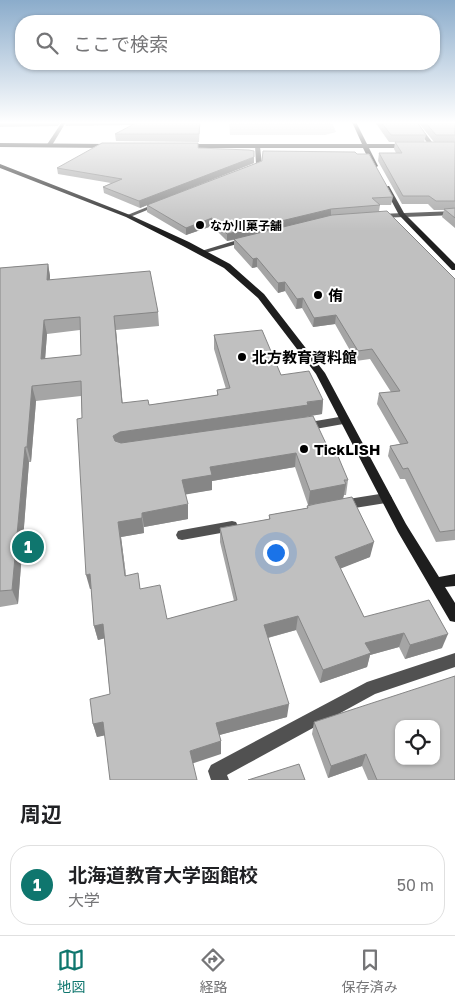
<!DOCTYPE html>
<html lang="ja">
<head>
<meta charset="utf-8">
<style>
	:root { --surface:#fff; --page:#f2f2f2; --text:#202124; --muted:#757577; --line:#e0e0e0; --accent:#0f766e }
	body { margin:0; font-family:"Golos Text","Noto Sans JP",sans-serif; background:var(--page); color:var(--text) }
	.controls { position:absolute; right:15px; bottom:15px; display:grid; overflow:hidden; border-radius:10px; box-shadow:0 1px 4px #0004 }
	.controls button { width:45px; height:45px; display:grid; place-items:center; padding:0; border:0; border-bottom:1px solid var(--line); background:var(--surface); color:var(--text); font:25px sans-serif }
	.you { position:absolute; left:275px; top:552px; width:18px; height:18px; margin:-12px; border:4px solid #fff; border-radius:50%; background:#1a73e8; box-shadow:0 0 0 8px #1a73e833 }
	.badge { display:grid; place-items:center; width:32px; height:32px; border-radius:50%; background:var(--accent); color:#fff; font-size:16px; font-weight:700 }
	.pin { position:absolute; translate:-50% -50%; border:2px solid #fff; box-shadow:0 1px 5px #0006 }
	.list { margin:0; padding:0; list-style:none }
	h2 { display:flex; justify-content:space-between; align-items:center; height:65px; margin:0; padding:0 20px; font-size:21px }
	h2 small { font-size:16px; font-weight:400; color:var(--muted) }
	.list li { display:grid; grid-template-columns:32px 1fr auto; gap:15px; align-items:center; box-sizing:border-box; height:80px; margin:0 10px 10px; padding:0 10px; border:1px solid var(--line); border-radius:20px }
	.list b { display:block; font-size:19px; white-space:nowrap }
	.list p { margin:0; font-size:16px; white-space:nowrap; color:var(--muted) }
	.list em { font-size:16px; font-style:normal; color:var(--muted) }
	.icon { flex:none; width:28px; height:28px; fill:none; stroke:currentColor; stroke-width:2; stroke-linecap:round; stroke-linejoin:round }
	.map { position:relative; flex:none; width:455px; height:780px; overflow:hidden }
	.search { position:absolute; background:var(--surface); box-shadow:0 1px 4px #0004; left:15px; right:15px; top:15px; height:55px; display:flex; align-items:center; gap:12px; box-sizing:border-box; padding:0 18px; border-radius:20px; color:var(--muted); font-size:19px }
	.sheet { height:155px; background:var(--surface) }
	nav { display:flex; justify-content:space-around; align-items:center; box-sizing:border-box; height:70px; border-top:1px solid var(--line); background:var(--surface); font-size:14px; color:var(--muted) }
	nav a { display:grid; justify-items:center; gap:2px }
	nav .on { color:var(--accent) }
	.map>svg:first-child { display:block }
	.green { fill:#d8d8d8 }
	.lines { fill:none; stroke-linecap:round; stroke-linejoin:round }
	.street { fill:#515151; fill-rule:evenodd }
	.secondary { fill:#1e1e1e; fill-rule:evenodd }
	.wall { fill:#a5a5a5; fill-rule:evenodd }
	.shaded-wall { fill:#868686 }
	.building { fill:#c0c0c0; stroke:#868686; fill-rule:evenodd }
	.poi-dot { fill:#000; stroke:#fff; stroke-width:2 }
	.labels { text-anchor:middle; dominant-baseline:central; stroke-width:4; stroke-linejoin:round; paint-order:stroke }
	.far-poi-label { font-size:12px; font-weight:bold; fill:#000; stroke:#fff; text-anchor:start }
	.poi-label { font-size:15px; font-weight:bold; fill:#000; stroke:#fff; text-anchor:start }
</style>
</head>
<body>
<div class="map">
<svg width="455" height="780" viewBox="0 0 455 780">
	<rect width="100%" height="100%" fill="#fff"/>
	<path class="green" d="M 229,122 L 332,122 L 336,132 L 325,135 L 230,135 Z"/>
	<g class="lines">
		<g class="street">
			<path d="M 62,122 L 66,122 L 51,147 L 47,147 L 46,146 Z"/>
			<path d="M 413,122 L 417,122 L 435,146 L 434,147 L 430,147 Z"/>
			<path d="M 255,145 L 260,146 L 262,165 L 247,169 L 247,167 L 256,164 Z"/>
			<path d="M 157,203 L 162,204 L 130,217 L 125,216 Z"/>
			<path d="M 455,211 L 455,215 L 379,218 L 376,216 L 379,214 Z"/>
			<path d="M 244,238 L 251,240 L 202,254 L 198,252 Z"/>
			<path d="M 345,416 L 350,420 L 349,423 L 304,431 L 300,430 L 299,427 L 300,424 L 304,423 Z"/>
			<path d="M 386,493 L 390,495 L 392,498 L 390,501 L 386,503 L 342,510 L 338,508 L 336,505 L 338,502 L 342,500 Z"/>
			<path d="M 232,521 L 236,522 L 238,526 L 236,530 L 232,531 L 182,540 L 178,539 L 176,535 L 178,531 L 182,530 Z"/>
			<path d="M 455,653 L 455,667 L 375,694 L 227,775 L 229,780 L 211,780 L 208,771 L 211,765 L 367,682 Z"/>
		</g>
		<g class="secondary">
			<path d="M 352,122 L 356,122 L 367,144 L 406,144 L 409,146 L 406,148 L 369,148 L 378,166 L 375,168 L 372,166 L 363,148 L 186,148 L 183,146 L 186,144 L 362,144 Z"/>
			<path d="M 0,143 L 109,144 L 112,146 L 109,148 L 0,147 Z"/>
			<path d="M 0,164 L 130,215 L 189,242 L 230,264 L 264,294 L 325,373 L 406,524 L 439,577 L 455,574 L 455,586 L 445,587 L 455,603 L 455,622 L 450,621 L 398,532 L 316,374 L 258,298 L 224,268 L 183,246 L 126,217 L 0,168 Z"/>
			<path d="M 385,186 L 389,186 L 404,213 L 455,264 L 455,270 L 452,270 L 399,215 L 384,187 Z"/>
		</g>
	</g>
	<g class="wall">
		<path d="M 0,122 L 61,122 L 57,126 L 0,127 Z"/>
		<path d="M 65,122 L 200,122 L 199,142 L 116,141 L 115,134 L 132,125 L 66,126 Z"/>
		<path d="M 375,122 L 417,122 L 426,135 L 424,142 L 434,142 L 418,122 L 455,122 L 455,228 L 442,217 L 444,210 L 434,210 L 428,204 L 402,204 L 378,161 L 379,153 L 396,153 L 394,149 L 395,142 L 389,142 Z"/>
		<path d="M 198,148 L 254,163 L 166,198 L 357,154 L 393,197 L 391,205 L 380,205 L 379,211 L 455,279 L 455,540 L 436,542 L 405,479 L 400,479 L 388,456 L 390,446 L 400,444 L 377,404 L 379,393 L 391,392 L 370,359 L 356,361 L 335,324 L 313,327 L 302,308 L 296,309 L 285,291 L 278,293 L 257,267 L 252,268 L 234,248 L 234,240 L 227,241 L 212,226 L 186,235 L 147,212 L 147,205 L 140,208 L 104,193 L 103,187 L 111,183 L 58,174 L 57,168 Z"/>
		<path d="M 48,264 L 50,276 L 50,280 L 158,312 L 159,326 L 116,330 L 122,403 L 149,405 L 217,395 L 217,390 L 226,389 L 214,349 L 214,335 L 323,400 L 322,414 L 307,416 L 348,480 L 346,495 L 344,495 L 343,498 L 370,557 L 340,568 L 364,617 L 442,648 L 405,659 L 399,647 L 370,655 L 367,667 L 320,683 L 296,630 L 268,638 L 287,717 L 219,735 L 221,741 L 221,754 L 104,735 L 97,737 L 93,724 L 110,694 L 104,638 L 98,640 L 94,626 L 91,589 L 90,589 L 81,396 L 36,401 L 31,462 L 29,462 L 18,604 L 0,607 L 0,268 ZM 80,330 L 81,355 L 45,359 L 47,334 ZM 295,467 L 308,505 L 307,508 L 269,515 L 269,519 L 220,528 L 220,542 L 234,601 L 167,619 L 140,589 L 126,576 L 121,537 L 144,533 L 144,527 L 188,519 L 185,494 L 212,490 L 212,481 Z"/>
		<path d="M 314,722 L 455,780 L 368,780 L 362,766 L 328,778 L 312,734 Z"/>
	</g>
	<g class="shaded-wall">
		<path d="M 56,122 L 61,122 L 57,126 Z"/>
		<path d="M 254,157 L 254,163 L 140,208 L 139,201 Z"/>
		<path d="M 331,209 L 331,216 L 227,241 L 227,234 Z"/>
		<path d="M 212,218 L 212,226 L 186,235 L 186,228 Z"/>
		<path d="M 257,258 L 257,267 L 252,268 L 253,259 Z"/>
		<path d="M 48,264 L 50,276 L 49,294 L 47,280 Z"/>
		<path d="M 285,282 L 285,291 L 278,293 L 278,283 Z"/>
		<path d="M 303,298 L 302,308 L 296,309 L 297,299 Z"/>
		<path d="M 336,315 L 335,324 L 313,327 L 314,318 Z"/>
		<path d="M 114,316 L 116,330 L 124,418 L 122,403 Z"/>
		<path d="M 44,320 L 47,334 L 44,373 L 41,359 Z"/>
		<path d="M 32,386 L 36,401 L 31,462 L 27,447 Z"/>
		<path d="M 323,400 L 322,414 L 115,451 L 113,436 L 120,432 Z"/>
		<path d="M 25,447 L 29,462 L 18,604 L 12,590 Z"/>
		<path d="M 296,453 L 295,467 L 212,481 L 212,490 L 183,495 L 182,480 L 210,467 Z"/>
		<path d="M 346,484 L 343,499 L 308,505 L 310,491 Z"/>
		<path d="M 188,504 L 188,519 L 144,527 L 142,513 Z"/>
		<path d="M 142,518 L 144,533 L 121,537 L 128,591 L 118,522 Z"/>
		<path d="M 374,542 L 370,557 L 332,572 L 335,557 Z"/>
		<path d="M 90,574 L 93,588 L 90,589 L 86,575 Z"/>
		<path d="M 298,616 L 296,630 L 263,639 L 264,625 Z"/>
		<path d="M 103,624 L 106,638 L 98,640 L 94,626 Z"/>
		<path d="M 404,633 L 399,647 L 370,655 L 367,667 L 320,683 L 323,670 L 365,643 Z"/>
		<path d="M 448,634 L 442,648 L 405,659 L 410,645 Z"/>
		<path d="M 289,704 L 287,717 L 216,736 L 216,723 Z"/>
		<path d="M 103,722 L 107,735 L 97,737 L 93,724 Z"/>
		<path d="M 221,741 L 221,754 L 191,764 L 190,751 Z"/>
		<path d="M 366,754 L 362,766 L 328,778 L 331,766 Z"/>
	</g>
	<g class="building">
		<path d="M 138,122 L 200,122 L 199,134 L 115,134 Z"/>
		<path d="M 381,122 L 417,122 L 426,135 L 391,135 Z"/>
		<path d="M 425,122 L 455,122 L 455,135 L 436,135 Z"/>
		<path d="M 395,142 L 455,142 L 455,201 L 436,201 L 429,196 L 403,196 L 379,153 L 402,153 Z"/>
		<path d="M 102,143 L 198,143 L 198,148 L 249,150 L 254,151 L 254,157 L 139,201 L 103,187 L 122,179 L 57,168 Z"/>
		<path d="M 263,151 L 355,152 L 357,154 L 369,154 L 393,197 L 372,198 L 380,205 L 331,209 L 227,234 L 212,218 L 186,228 L 147,205 L 262,161 Z"/>
		<path d="M 455,208 L 455,218 L 444,209 Z"/>
		<path d="M 387,211 L 455,279 L 455,530 L 440,532 L 408,468 L 403,469 L 390,446 L 408,443 L 379,393 L 400,391 L 372,349 L 358,351 L 336,315 L 314,318 L 303,298 L 297,299 L 285,282 L 278,283 L 257,258 L 253,259 L 234,239 L 332,215 Z"/>
		<path d="M 48,264 L 47,280 L 150,271 L 158,312 L 114,316 L 122,403 L 148,400 L 149,405 L 218,395 L 217,390 L 230,388 L 214,335 L 262,330 L 281,375 L 309,371 L 323,400 L 307,402 L 308,405 L 120,432 L 113,436 L 115,441 L 121,443 L 313,416 L 329,450 L 335,449 L 348,480 L 344,480 L 346,484 L 310,491 L 296,453 L 210,467 L 212,475 L 182,480 L 188,504 L 142,513 L 142,518 L 118,522 L 125,576 L 138,573 L 140,589 L 160,585 L 167,619 L 237,600 L 220,528 L 270,519 L 269,515 L 308,508 L 307,506 L 315,504 L 352,497 L 374,542 L 335,557 L 364,617 L 429,600 L 448,634 L 410,645 L 404,633 L 365,643 L 371,653 L 323,670 L 298,616 L 264,625 L 289,704 L 216,723 L 221,741 L 190,751 L 197,780 L 110,780 L 103,722 L 93,724 L 90,699 L 110,694 L 103,624 L 94,626 L 90,574 L 86,575 L 77,419 L 82,418 L 81,381 L 32,386 L 27,447 L 25,447 L 12,590 L 0,591 L 0,268 ZM 80,317 L 81,355 L 41,359 L 44,320 Z"/>
		<path d="M 455,676 L 455,780 L 377,780 L 366,754 L 331,766 L 314,722 ZM 399,724 L 436,724 L 436,761 L 399,761 Z"/>
		<path d="M 299,764 L 305,780 L 248,780 Z"/>
	</g>
	<linearGradient id="sky" x2="0" y2="1"><stop stop-color="#8baccb"/><stop offset="0.53" stop-color="#fff"/><stop offset="1" stop-color="#fff" stop-opacity="0"/></linearGradient>
	<rect width="455" height="231" fill="url(#sky)"/>
	<g class="poi-dot">
		<circle cx="200" cy="225" r="5"/>
		<circle cx="318" cy="295" r="5"/>
		<circle cx="242" cy="357" r="5"/>
		<circle cx="304" cy="449" r="5"/>
	</g>
	<g class="labels">
		<g class="far-poi-label">
			<text x="210" y="225">なか川菓子舗</text>
		</g>
		<g class="poi-label">
			<text x="328" y="295">侑</text>
			<text x="252" y="357">北方教育資料館</text>
			<text x="314" y="449">TickLISH</text>
		</g>
	</g>
</svg>
<div class="controls">
<button><svg class="icon" aria-label="locate" viewBox="0 0 24 24"><circle cx="12" cy="12" r="6"/><path d="M12 2v4M12 18v4M2 12h4M18 12h4"/></svg></button>
</div>
<div class="you"></div>
<div class="pin badge" style="left:28px;top:547px">1</div>
<div class="search"><svg class="icon" aria-label="search" viewBox="0 0 24 24"><circle cx="10" cy="10" r="6"/><path d="M15 15l6 6"/></svg>ここで検索</div>
</div>
<section class="sheet">
<h2>周辺<small></small></h2>
<ul class="list">
<li><span class="badge">1</span><div><b>北海道教育大学函館校</b><p>大学</p></div><em>50 m</em></li>
</ul>
</section>
<nav>
<a class="on"><svg class="icon" aria-label="map" viewBox="0 0 24 24"><path d="M3 6l6-2 6 2 6-2v14l-6 2-6-2-6 2zM9 4v14M15 6v14"/></svg>地図</a>
<a><svg class="icon" aria-label="directions" viewBox="0 0 24 24"><path d="M12 3l9 9-9 9-9-9zM9 14v-3h6M13 9l2 2-2 2"/></svg>経路</a>
<a><svg class="icon" aria-label="saved" viewBox="0 0 24 24"><path d="M7 4h10v16l-5-4-5 4z"/></svg>保存済み</a>
</nav>
</body>
</html>
